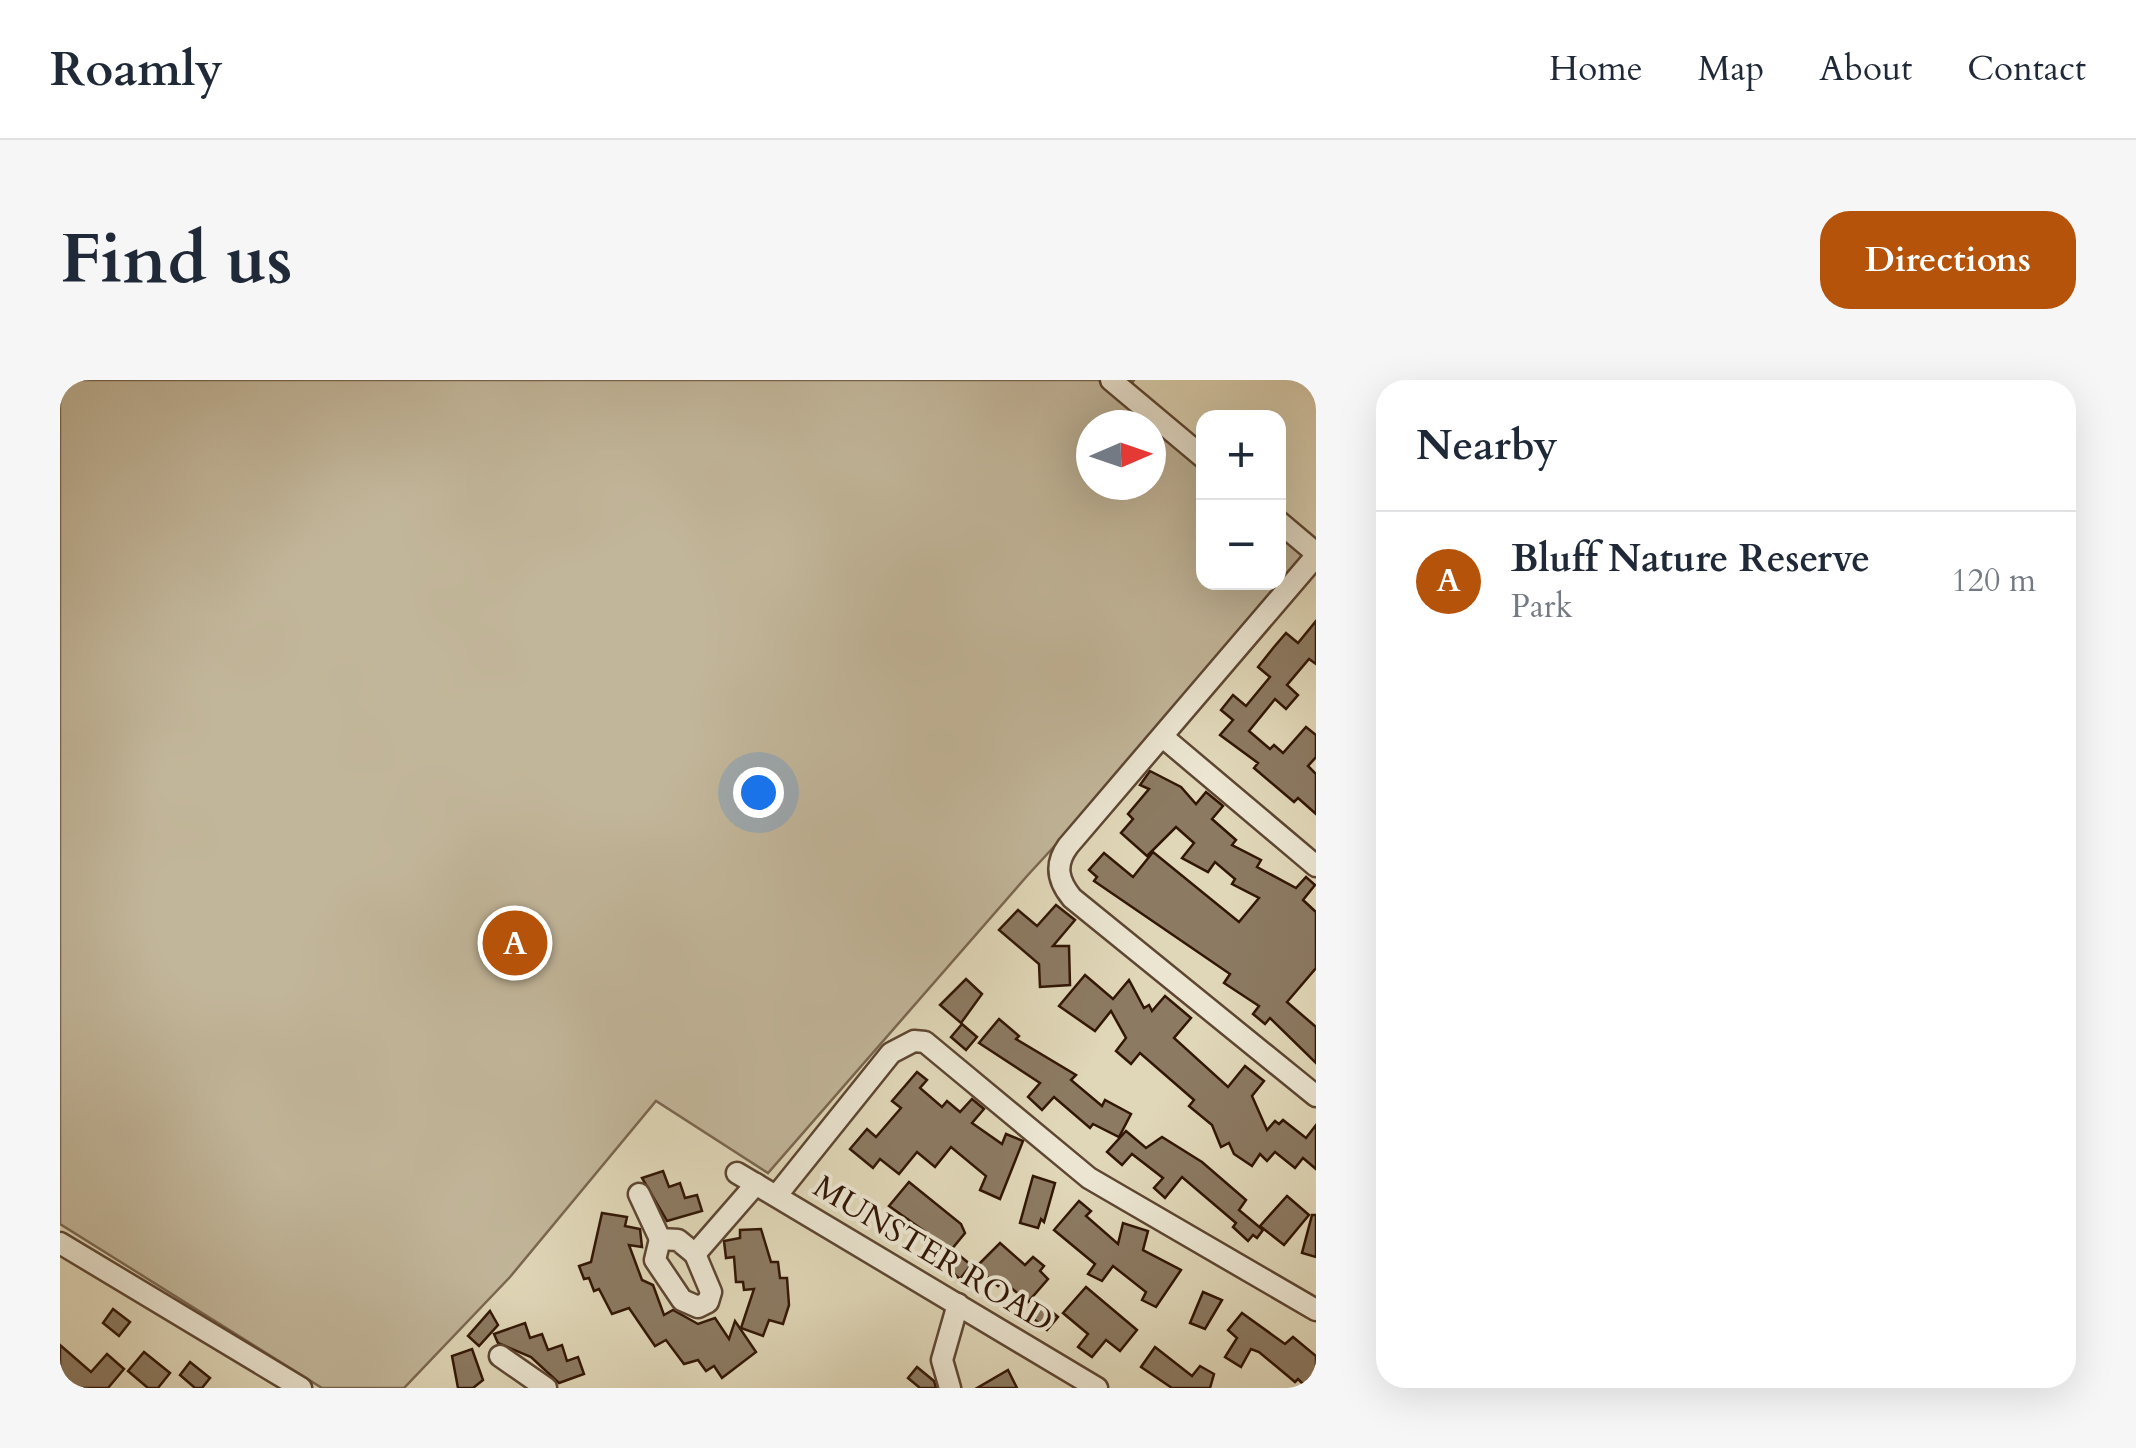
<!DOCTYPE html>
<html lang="en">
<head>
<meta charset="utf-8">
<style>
	:root { --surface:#fff; --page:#f6f6f7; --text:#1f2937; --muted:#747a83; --line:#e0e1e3; --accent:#b45309 }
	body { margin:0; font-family:Cardo,serif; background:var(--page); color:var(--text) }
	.controls { position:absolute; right:30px; top:30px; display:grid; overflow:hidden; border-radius:20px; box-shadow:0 10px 40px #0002 }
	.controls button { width:90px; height:90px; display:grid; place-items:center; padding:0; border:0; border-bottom:2px solid var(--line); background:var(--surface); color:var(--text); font:50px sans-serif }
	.compass { position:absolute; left:1016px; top:30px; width:90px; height:90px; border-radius:50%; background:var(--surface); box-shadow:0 10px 40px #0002; rotate:88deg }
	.you { position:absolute; left:698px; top:412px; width:35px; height:35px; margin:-25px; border:8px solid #fff; border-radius:50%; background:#1a73e8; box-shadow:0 0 0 15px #1a73e833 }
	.badge { display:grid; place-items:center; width:65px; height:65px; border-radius:50%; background:var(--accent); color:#fff; font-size:32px; font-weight:700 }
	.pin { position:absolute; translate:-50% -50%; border:5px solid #fff; box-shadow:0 2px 10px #0006 }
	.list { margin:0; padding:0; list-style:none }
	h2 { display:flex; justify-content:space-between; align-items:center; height:130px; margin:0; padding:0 40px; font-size:42px }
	h2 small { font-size:32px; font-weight:400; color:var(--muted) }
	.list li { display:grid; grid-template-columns:65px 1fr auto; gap:30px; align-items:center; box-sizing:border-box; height:140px; padding:0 40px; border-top:2px solid var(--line) }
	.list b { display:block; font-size:38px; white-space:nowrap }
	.list p { margin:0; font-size:32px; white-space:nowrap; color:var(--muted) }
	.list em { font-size:32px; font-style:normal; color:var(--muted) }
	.map { position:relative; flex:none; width:1256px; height:1008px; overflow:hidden; border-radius:30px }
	header { display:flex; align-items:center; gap:60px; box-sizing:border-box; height:140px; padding:0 50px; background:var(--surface); border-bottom:2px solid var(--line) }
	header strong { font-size:48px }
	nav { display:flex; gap:55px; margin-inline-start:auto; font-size:35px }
	.intro { display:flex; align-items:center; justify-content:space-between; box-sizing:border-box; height:240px; padding:0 60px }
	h1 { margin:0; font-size:70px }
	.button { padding:25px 45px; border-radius:30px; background:var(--accent); color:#fff; font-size:35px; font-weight:700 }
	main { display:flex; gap:60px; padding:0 60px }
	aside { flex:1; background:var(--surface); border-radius:30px; box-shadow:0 10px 40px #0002 }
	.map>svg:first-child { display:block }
	.green { fill:#c2b69a; stroke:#7a6650; stroke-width:2.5; fill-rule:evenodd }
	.building { fill:#8c7a62; stroke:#321605; stroke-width:2.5 }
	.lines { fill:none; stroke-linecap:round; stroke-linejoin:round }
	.minor-casing { stroke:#5e4632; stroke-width:25 }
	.path { stroke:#321605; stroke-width:2.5; stroke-dasharray:8 5; stroke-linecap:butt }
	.minor { stroke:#ebe5d1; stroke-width:20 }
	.labels { text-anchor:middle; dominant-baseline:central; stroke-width:8; stroke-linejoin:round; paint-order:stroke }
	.street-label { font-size:32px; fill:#321605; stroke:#ebe5d1 }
</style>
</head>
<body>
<header>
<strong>Roamly</strong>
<nav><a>Home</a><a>Map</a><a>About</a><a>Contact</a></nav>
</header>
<div class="intro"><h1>Find us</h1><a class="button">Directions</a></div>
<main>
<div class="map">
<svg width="1256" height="1008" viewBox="0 0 1256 1008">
	<rect width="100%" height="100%" fill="#e0d7b8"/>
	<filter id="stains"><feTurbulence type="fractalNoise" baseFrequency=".002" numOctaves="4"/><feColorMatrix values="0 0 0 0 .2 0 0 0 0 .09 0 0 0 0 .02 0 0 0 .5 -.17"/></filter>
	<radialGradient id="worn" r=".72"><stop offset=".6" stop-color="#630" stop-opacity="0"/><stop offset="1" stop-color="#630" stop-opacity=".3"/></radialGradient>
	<path class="green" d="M 0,0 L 1074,0 L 1067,11 L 1143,77 L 1144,202 L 1218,202 L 1219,140 L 1256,182 L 967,496 L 708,793 L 596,721 L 450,897 L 344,1008 L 262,1008 L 0,844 ZM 1031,45 L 1091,45 L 1091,105 L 1031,105 Z"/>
	<g class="building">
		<path d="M 1256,241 L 1256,284 L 1249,279 L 1227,305 L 1238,315 L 1226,329 L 1215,319 L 1189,351 L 1210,369 L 1214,365 L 1223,373 L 1246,347 L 1256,355 L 1256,377 L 1248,386 L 1256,394 L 1256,434 L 1238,418 L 1234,422 L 1194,388 L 1198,383 L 1160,355 L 1173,340 L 1161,330 L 1173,315 L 1186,326 L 1210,297 L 1198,287 L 1214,267 L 1226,253 L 1238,263 Z"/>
		<path d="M 1090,391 L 1121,407 L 1136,424 L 1146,412 L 1163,426 L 1152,439 L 1176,460 L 1172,465 L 1201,480 L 1197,487 L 1236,508 L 1246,497 L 1255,505 L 1243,520 L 1256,532 L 1256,588 L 1227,622 L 1256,647 L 1256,683 L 1210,638 L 1205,644 L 1193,634 L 1199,626 L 1164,603 L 1170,594 L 1034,501 L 1037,497 L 1029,490 L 1044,473 L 1073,497 L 1093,472 L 1179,542 L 1199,518 L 1172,504 L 1175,499 L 1155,482 L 1148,492 L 1122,478 L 1134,463 L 1116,447 L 1087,476 L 1061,453 L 1073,439 L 1068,434 L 1089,409 L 1080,405 Z"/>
		<path d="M 996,525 L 1015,540 L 993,566 L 1009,566 L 1010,605 L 980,607 L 979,584 L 939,550 L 958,530 L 977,546 Z"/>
		<path d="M 1025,595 L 1053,619 L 1069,600 L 1084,628 L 1089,625 L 1092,631 L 1105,616 L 1131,638 L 1114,658 L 1168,707 L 1185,686 L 1204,701 L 1192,716 L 1207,750 L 1215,741 L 1219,744 L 1223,740 L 1246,758 L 1256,745 L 1256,789 L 1243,778 L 1235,788 L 1215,772 L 1207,781 L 1200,774 L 1192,786 L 1174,774 L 1169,763 L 1161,767 L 1152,745 L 1129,726 L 1134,720 L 1080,673 L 1071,684 L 1056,671 L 1066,658 L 1051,631 L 1035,651 L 999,626 Z"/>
		<path d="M 906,599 L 922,614 L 901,643 L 880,625 Z"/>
		<path d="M 939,639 L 959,656 L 956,659 L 1016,695 L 1011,700 L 1042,726 L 1045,720 L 1071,734 L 1059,757 L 1033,744 L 1030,748 L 994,717 L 982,730 L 968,717 L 980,703 L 919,663 Z"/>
		<path d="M 902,644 L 917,657 L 906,670 L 891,657 Z"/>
		<path d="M 857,692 L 867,700 L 860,708 L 882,727 L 887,721 L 900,732 L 912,719 L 924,729 L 912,743 L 942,764 L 946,754 L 963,761 L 940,819 L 920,810 L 926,796 L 891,767 L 875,787 L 857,772 L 839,794 L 820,779 L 813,788 L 790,769 L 807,749 L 816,757 L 841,728 L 832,721 Z"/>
		<path d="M 1066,751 L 1086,768 L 1102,757 L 1142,782 L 1186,820 L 1179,830 L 1203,850 L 1197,858 L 1193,855 L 1188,861 L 1173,847 L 1176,843 L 1122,797 L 1105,818 L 1094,808 L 1103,798 L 1072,774 L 1062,785 L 1047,772 Z"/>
		<path d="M 603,791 L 609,807 L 620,803 L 625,818 L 637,815 L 642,831 L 607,841 L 582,798 Z"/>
		<path d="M 973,796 L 995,803 L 984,842 L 981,839 L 978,848 L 960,843 Z"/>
		<path d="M 849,802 L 901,844 L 905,853 L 891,870 L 829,826 Z"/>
		<path d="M 1227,816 L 1249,835 L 1224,865 L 1200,846 Z"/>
		<path d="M 1019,821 L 1031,831 L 1026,836 L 1058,864 L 1063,843 L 1088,851 L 1083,870 L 1121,890 L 1096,927 L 1082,920 L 1086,912 L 1053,886 L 1042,901 L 1028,894 L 1035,884 L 994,850 Z"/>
		<path d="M 542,833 L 567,837 L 565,846 L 580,849 L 582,867 L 569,865 L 582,900 L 593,905 L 604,935 L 613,930 L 638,944 L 655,938 L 669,959 L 675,941 L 696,972 L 662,998 L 654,986 L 646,991 L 638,980 L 624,984 L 606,960 L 595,966 L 569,928 L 552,934 L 539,909 L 534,911 L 529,898 L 524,899 L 519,886 L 531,882 Z"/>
		<path d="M 1252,835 L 1256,835 L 1256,877 L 1242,873 Z"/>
		<path d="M 701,849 L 711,882 L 718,882 L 720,898 L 727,898 L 729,925 L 723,944 L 709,940 L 703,956 L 681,948 L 694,909 L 684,910 L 683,902 L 676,902 L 674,877 L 666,878 L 664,861 L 680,858 L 680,850 Z"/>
		<path d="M 940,863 L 965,885 L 973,877 L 984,886 L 980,891 L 988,899 L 968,922 L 943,901 L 938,906 L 916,887 Z"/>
		<path d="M 894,871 L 911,885 L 900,899 L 883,884 Z"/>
		<path d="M 1026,907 L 1077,950 L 1060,971 L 1046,960 L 1032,977 L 1018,967 L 1028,954 L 1003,933 Z"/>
		<path d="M 1143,912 L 1162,920 L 1145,949 L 1130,943 Z"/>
		<path d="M 981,923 L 998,937 L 987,950 L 970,936 Z"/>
		<path d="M 53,929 L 70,942 L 59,956 L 43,943 Z"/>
		<path d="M 430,931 L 438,945 L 419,966 L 408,956 Z"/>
		<path d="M 1182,933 L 1225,964 L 1233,957 L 1256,976 L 1256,991 L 1244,1005 L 1238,999 L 1235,1002 L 1199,972 L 1191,969 L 1181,987 L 1165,977 L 1177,958 L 1168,950 Z"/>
		<path d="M 465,943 L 470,958 L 482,954 L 488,970 L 502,965 L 507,981 L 518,977 L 524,994 L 499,1003 L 471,977 L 438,963 L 434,954 Z"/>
		<path d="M 0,965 L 31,992 L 47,974 L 64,989 L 48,1008 L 0,1008 Z"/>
		<path d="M 1095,967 L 1132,996 L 1140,986 L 1154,994 L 1150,1008 L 1112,1008 L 1081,987 Z"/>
		<path d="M 412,969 L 423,1000 L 413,1008 L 398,1008 L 392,976 Z"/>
		<path d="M 84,972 L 110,993 L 98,1008 L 88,1008 L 68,991 Z"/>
		<path d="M 130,982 L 150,998 L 142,1008 L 135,1008 L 120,995 Z"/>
		<path d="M 857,987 L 874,1001 L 876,1008 L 860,1008 L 848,998 Z"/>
		<path d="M 948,990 L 957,1008 L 917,1008 Z"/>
	</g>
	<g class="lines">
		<g class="minor-casing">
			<g id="minor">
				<path d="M 1051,0 L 1144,78"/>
				<path d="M 1218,141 L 1256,173"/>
				<path d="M 1256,176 L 1008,466 C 994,485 998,501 1012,518 L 1256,716"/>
				<path d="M 1103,357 L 1256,486"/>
				<path d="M 677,793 L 1037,1008"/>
				<path d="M 579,814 L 600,859 L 618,860 L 635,874 L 696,804"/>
				<path d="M 717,815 L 831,673 L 854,661 L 865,662 L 1029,798 L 1256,930"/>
				<path d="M 600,859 L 595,880 L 622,920 L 638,927 L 648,922 L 651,912 L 635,874"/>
				<path d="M 0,863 L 241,1008"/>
				<path d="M 440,976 L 486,1008"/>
				<path d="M 890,1008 L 882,980 L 898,924"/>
			</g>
		</g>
		<path class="path" d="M 1254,1008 L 1256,1005"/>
		<use href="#minor" class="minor"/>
	</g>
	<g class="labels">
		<g class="street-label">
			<text transform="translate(873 874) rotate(31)">MUNSTER ROAD</text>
		</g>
	</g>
	<rect width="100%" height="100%" filter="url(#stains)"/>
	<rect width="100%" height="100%" fill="url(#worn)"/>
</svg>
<div class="controls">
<button>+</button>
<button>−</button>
</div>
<svg class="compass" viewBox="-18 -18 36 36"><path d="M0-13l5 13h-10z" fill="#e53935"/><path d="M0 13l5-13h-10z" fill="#747a83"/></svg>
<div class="you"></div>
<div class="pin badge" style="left:455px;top:563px">A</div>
</div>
<aside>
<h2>Nearby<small></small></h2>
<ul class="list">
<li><span class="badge">A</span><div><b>Bluff Nature Reserve</b><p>Park</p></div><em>120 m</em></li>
</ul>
</aside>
</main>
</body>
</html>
